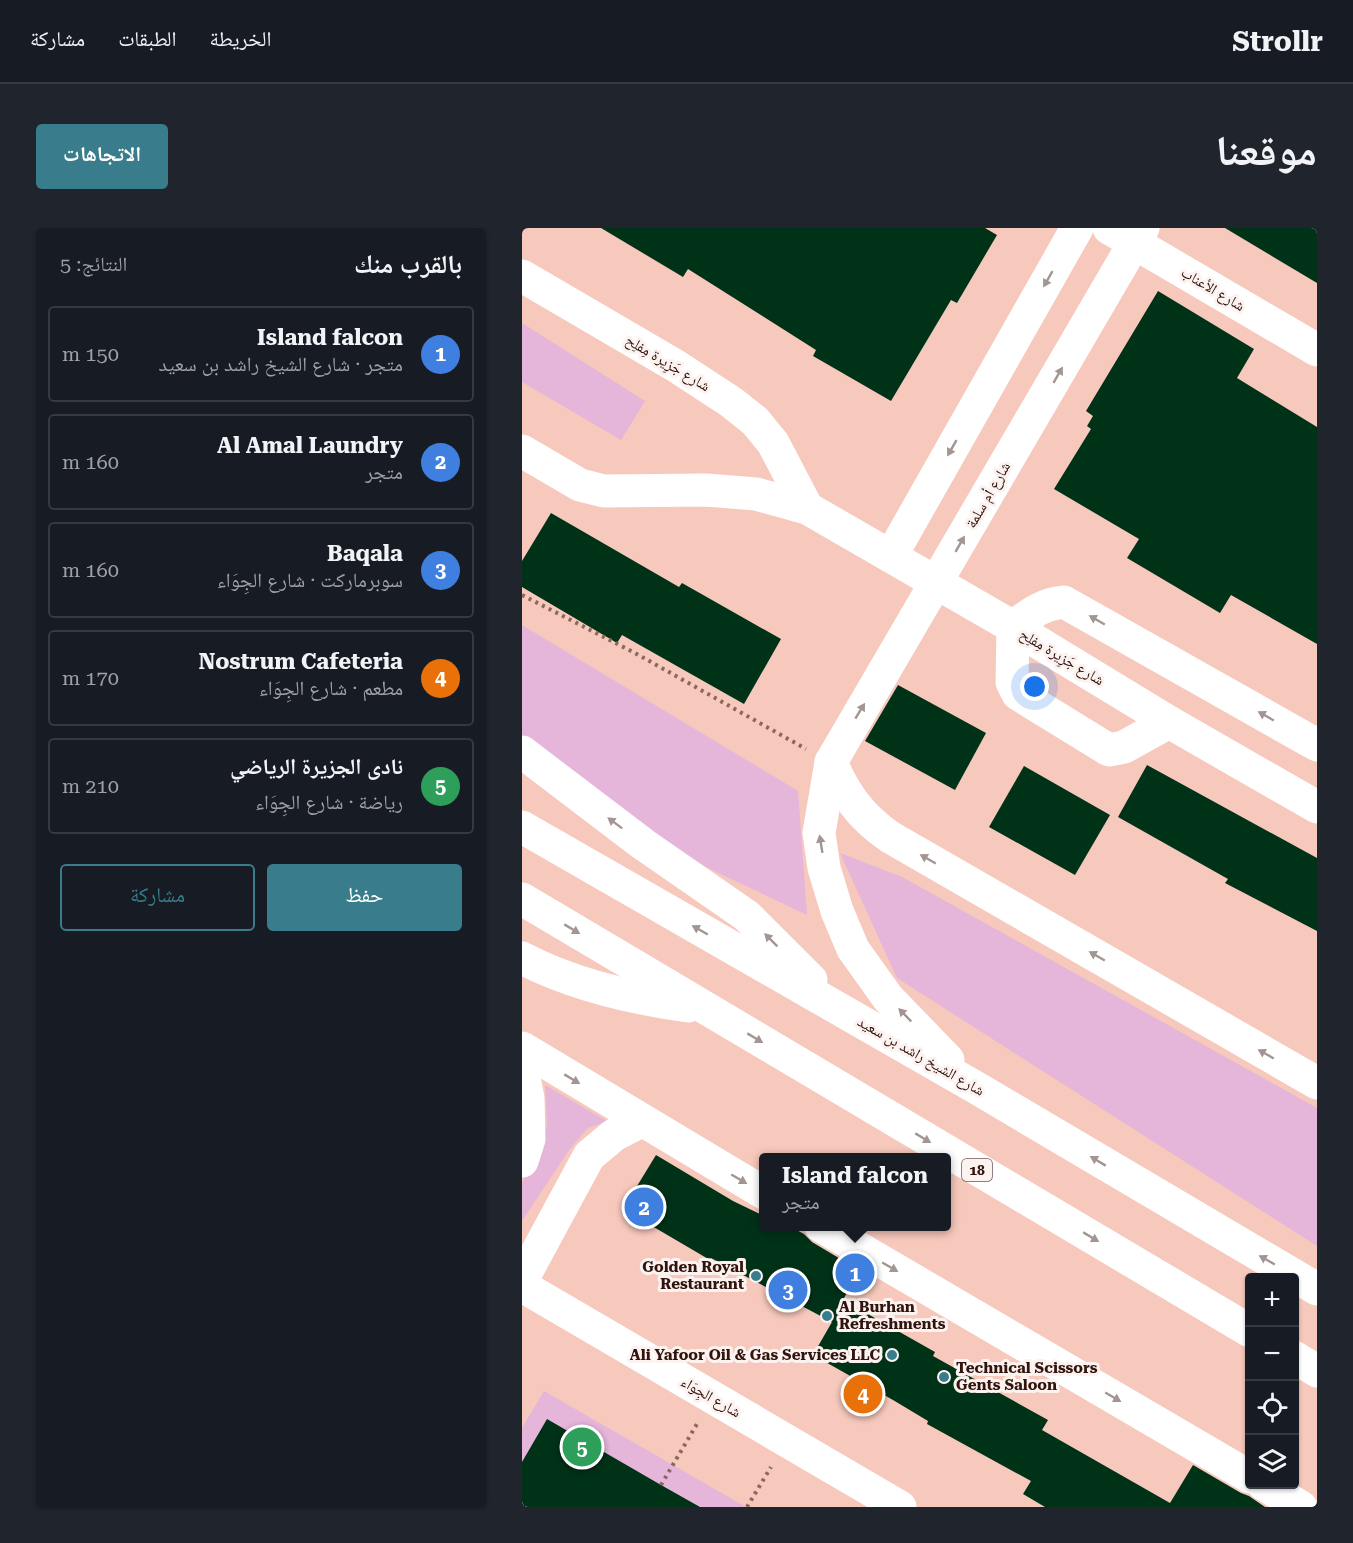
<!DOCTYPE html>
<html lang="ar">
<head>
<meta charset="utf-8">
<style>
	:root { --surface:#171b24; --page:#20242c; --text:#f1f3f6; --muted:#9ea1a6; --line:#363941; --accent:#397d8c }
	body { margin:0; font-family:"Roboto Serif","Noto Naskh Arabic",serif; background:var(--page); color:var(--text); direction:rtl }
	.controls { position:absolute; right:18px; bottom:18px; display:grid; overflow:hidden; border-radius:6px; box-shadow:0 2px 4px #0004 }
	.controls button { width:54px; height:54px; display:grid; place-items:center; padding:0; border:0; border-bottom:2px solid var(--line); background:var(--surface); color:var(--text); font:30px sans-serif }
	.you { position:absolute; left:513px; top:459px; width:21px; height:21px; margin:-15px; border:4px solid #fff; border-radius:50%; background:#1a73e8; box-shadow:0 0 0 9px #1a73e833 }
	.badge { display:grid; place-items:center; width:39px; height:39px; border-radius:50%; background:var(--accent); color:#fff; font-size:20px; font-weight:700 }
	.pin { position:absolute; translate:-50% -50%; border:3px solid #fff; box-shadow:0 2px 6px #0006 }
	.popup { position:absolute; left:237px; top:925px; width:192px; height:78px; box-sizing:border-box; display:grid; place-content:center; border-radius:6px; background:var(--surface); filter:drop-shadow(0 2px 4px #0005); font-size:20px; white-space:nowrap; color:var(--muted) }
	.popup b { font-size:22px; color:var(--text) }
	.popup::after { content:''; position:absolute; left:50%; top:100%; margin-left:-12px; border:12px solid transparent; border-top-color:var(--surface) }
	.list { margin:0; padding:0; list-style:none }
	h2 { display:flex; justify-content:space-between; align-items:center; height:78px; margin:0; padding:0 24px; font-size:26px }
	h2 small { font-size:20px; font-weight:400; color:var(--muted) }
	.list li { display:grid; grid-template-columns:39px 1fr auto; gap:18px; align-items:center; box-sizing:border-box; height:96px; margin:0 12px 12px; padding:0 12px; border:2px solid var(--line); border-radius:6px }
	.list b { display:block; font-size:22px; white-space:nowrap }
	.list p { margin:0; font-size:20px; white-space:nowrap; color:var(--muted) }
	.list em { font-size:20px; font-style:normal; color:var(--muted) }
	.actions { display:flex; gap:12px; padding:18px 24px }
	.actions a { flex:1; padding:14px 0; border:2px solid var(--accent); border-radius:6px; text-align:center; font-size:21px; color:var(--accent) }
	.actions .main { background:var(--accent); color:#fff }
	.icon { flex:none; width:33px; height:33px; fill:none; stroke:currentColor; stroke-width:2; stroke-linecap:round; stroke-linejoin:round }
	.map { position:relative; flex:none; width:795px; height:1279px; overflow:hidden; direction:ltr; border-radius:6px }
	header { display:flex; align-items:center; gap:36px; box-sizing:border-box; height:84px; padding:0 30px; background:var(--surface); border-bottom:2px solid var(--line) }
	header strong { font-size:28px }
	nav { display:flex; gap:33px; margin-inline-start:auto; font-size:21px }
	.intro { display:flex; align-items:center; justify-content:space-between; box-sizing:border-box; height:144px; padding:0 36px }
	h1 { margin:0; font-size:42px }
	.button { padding:15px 27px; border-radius:6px; background:var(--accent); color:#fff; font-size:21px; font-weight:700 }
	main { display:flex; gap:36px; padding:0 36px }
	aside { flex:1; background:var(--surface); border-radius:6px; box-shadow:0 2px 4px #0004 }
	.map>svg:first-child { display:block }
	.green { fill:#e5b5da }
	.building { fill:#003218 }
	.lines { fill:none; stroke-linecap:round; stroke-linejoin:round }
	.path { stroke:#8c675e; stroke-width:4; stroke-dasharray:3 4.5; stroke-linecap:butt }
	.minor { stroke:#fff; stroke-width:33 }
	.major { stroke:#fff; stroke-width:33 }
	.oneway { fill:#a29592 }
	.poi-dot { fill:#397d8c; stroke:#fcf3f1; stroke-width:2 }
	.labels { text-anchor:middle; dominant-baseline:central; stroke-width:6; stroke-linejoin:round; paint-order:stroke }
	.shield { fill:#fcf3f1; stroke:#6d5751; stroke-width:1.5 }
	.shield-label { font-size:14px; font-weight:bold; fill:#30140d }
	.street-label { font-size:15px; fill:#30140d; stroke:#fcf3f1 }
	.poi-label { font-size:15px; font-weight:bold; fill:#30140d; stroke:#fcf3f1; text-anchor:end }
</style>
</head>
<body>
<header>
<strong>Strollr</strong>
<nav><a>الخريطة</a><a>الطبقات</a><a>مشاركة</a></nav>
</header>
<div class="intro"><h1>موقعنا</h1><a class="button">الاتجاهات</a></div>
<main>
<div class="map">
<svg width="795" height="1279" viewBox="0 0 795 1279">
	<rect width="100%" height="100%" fill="#f7c8bc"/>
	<g class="green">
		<path d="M 0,95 L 123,173 L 99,212 L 0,154 Z"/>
		<path d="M 0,397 L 276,563 L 285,687 L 163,629 L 0,512 Z"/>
		<path d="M 318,625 L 380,649 L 795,880 L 795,1018 L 375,750 Z"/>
		<path d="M 23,857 L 85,893 L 66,900 L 47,922 L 0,993 L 0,956 L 25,897 Z"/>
		<path d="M 22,1163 L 224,1279 L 0,1279 L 0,1200 Z"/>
	</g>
	<g class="building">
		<path d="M 79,0 L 463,0 L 475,7 L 435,75 L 429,72 L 369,173 L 291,128 L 294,122 L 166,41 L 161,49 Z"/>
		<path d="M 703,0 L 795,0 L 795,55 Z"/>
		<path d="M 636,63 L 732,121 L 715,150 L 795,199 L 795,416 L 709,367 L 698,385 L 605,330 L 617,311 L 532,261 L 569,201 L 565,198 L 571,188 L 564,183 Z"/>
		<path d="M 29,285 L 157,359 L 160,355 L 259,411 L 222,476 L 100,407 L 95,415 L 0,359 L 0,333 Z"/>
		<path d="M 376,457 L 464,505 L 433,562 L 343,513 Z"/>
		<path d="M 625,537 L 795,630 L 795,703 L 703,655 L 706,651 L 596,589 Z"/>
		<path d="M 502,538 L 588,587 L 553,647 L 467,599 Z"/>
		<path d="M 134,927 L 211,973 L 242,988 L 242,999 L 269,999 L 282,1006 L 290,1014 L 337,1042 L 321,1072 L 413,1124 L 411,1128 L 526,1192 L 520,1202 L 648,1275 L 671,1237 L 719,1265 L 727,1268 L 743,1279 L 523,1279 L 501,1266 L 509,1253 L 405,1196 L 406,1193 L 371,1172 L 291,1127 L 310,1094 L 189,1030 L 188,1032 L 101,981 Z"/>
		<path d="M 25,1191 L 139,1257 L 178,1279 L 0,1279 L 0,1234 Z"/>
	</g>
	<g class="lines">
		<g class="path">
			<path d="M 0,367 L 113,425 L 284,521"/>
			<path d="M 139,1257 L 175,1196"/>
			<path d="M 225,1279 L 249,1239"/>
		</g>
		<g class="minor">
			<path d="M 587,0 L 795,122"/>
			<path d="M 621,0 L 309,534 C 323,567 339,589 368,609 L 795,855"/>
			<path d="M 0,48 L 154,138 L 209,174 L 233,193 L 251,215 L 285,280"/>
			<path d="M 0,223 L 58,257 L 82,263 L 184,262 L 234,266 L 285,280 L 491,399 L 647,494 L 795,579"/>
			<path d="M 369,328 L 555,0"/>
			<path d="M 647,494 L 602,519 L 587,522 L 496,466 L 490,454 L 491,399 C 508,386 520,376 542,374 L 795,517"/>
			<path d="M 0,820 L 242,965"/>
			<path d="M 0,840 L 6,870 L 7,911 L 0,933"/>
			<path d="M 299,998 L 728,1249"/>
			<path d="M 0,1052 L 67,928 L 92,907 L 119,893"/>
			<path d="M 0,1058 L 378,1279"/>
			<path d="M 741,1256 L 779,1279"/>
		</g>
		<g class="major">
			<path d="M 0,524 L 121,616 L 225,688 L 289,752"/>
			<path d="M 309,534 L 297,605 L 302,640 L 315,683 L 331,721 L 366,770 L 426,832"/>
			<path d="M 0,599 L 453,859 L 795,1061"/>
			<path d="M 0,671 L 728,1103"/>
			<path d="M 0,730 C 51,757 109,770 166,778"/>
			<path d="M 772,1129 L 795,1143"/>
		</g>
	</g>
	<defs><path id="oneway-solid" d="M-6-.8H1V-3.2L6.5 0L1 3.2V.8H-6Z" transform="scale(1.5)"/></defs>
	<g class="oneway">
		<use href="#oneway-solid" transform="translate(526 51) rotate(120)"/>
		<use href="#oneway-solid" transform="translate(536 147) rotate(-60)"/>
		<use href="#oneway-solid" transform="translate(430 220) rotate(120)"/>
		<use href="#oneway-solid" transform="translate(438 316) rotate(-60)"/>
		<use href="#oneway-solid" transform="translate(575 392) rotate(-150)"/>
		<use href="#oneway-solid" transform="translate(338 483) rotate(-59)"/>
		<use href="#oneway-solid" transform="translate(744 488) rotate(-150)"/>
		<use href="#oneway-solid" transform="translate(93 595) rotate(-143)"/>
		<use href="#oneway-solid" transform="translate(299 616) rotate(-99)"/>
		<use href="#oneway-solid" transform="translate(406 631) rotate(-150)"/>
		<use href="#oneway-solid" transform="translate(50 701) rotate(31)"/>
		<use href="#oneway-solid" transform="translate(178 702) rotate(-150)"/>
		<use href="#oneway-solid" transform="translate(249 712) rotate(-135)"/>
		<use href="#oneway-solid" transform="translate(575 728) rotate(-150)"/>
		<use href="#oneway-solid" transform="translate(383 787) rotate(-134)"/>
		<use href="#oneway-solid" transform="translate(233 810) rotate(31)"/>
		<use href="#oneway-solid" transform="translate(744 826) rotate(-150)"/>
		<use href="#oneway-solid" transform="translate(50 851) rotate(31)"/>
		<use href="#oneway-solid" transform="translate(401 910) rotate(31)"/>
		<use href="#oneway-solid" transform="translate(576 933) rotate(-149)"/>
		<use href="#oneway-solid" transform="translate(217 951) rotate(30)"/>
		<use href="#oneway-solid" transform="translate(569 1009) rotate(31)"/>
		<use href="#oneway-solid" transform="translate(745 1032) rotate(-150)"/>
		<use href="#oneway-solid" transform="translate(368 1039) rotate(30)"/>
		<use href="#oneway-solid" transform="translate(591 1169) rotate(30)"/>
	</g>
	<g class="poi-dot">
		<circle cx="234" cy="1048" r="6"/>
		<circle cx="305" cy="1088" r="6"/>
		<circle cx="370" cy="1127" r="6"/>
		<circle cx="422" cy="1149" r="6"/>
	</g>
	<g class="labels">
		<rect class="shield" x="440" y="931" width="30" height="22" rx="4.5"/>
		<g class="shield-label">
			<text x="455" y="942">18</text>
		</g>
		<g class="street-label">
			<text transform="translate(691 61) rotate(31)">شارع الأعناب</text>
			<text transform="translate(146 135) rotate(31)">شارع جَزِيرة مِفلِح</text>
			<text transform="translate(466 267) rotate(-60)">شارع أم سلمة</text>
			<text transform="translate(540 429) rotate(31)">شارع جَزِيرة مِفلِح</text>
			<text transform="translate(399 828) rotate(30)">شارع الشيخ راشد بن سعيد</text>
			<text transform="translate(189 1169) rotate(30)">شارع الجِوَاء</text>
		</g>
		<g class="poi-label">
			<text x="222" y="1039">Golden Royal<tspan x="222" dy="17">Restaurant</tspan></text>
			<text x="317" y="1079" text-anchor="start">Al Burhan<tspan x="317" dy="17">Refreshments</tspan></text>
			<text x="358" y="1127">Ali Yafoor Oil &amp; Gas Services LLC</text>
			<text x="434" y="1140" text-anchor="start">Technical Scissors<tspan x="434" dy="17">Gents Saloon</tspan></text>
		</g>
	</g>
</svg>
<div class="controls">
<button>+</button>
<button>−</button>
<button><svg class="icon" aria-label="locate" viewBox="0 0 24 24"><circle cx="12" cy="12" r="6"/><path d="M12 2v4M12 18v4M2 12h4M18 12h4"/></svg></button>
<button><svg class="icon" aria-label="layers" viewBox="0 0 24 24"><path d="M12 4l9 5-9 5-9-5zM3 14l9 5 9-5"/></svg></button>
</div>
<div class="you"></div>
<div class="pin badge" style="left:333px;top:1045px;background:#3f7fe0">1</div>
<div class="popup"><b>Island falcon</b>متجر</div>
<div class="pin badge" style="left:122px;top:979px;background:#3f7fe0">2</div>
<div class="pin badge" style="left:266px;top:1062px;background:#3f7fe0">3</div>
<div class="pin badge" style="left:341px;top:1166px;background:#e8710a">4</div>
<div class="pin badge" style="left:60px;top:1219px;background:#2e9e5b">5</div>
</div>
<aside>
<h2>بالقرب منك<small>النتائج: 5</small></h2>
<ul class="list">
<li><span class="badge" style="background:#3f7fe0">1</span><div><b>Island falcon</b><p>متجر · شارع الشيخ راشد بن سعيد</p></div><em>150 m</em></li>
<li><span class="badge" style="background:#3f7fe0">2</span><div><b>Al Amal Laundry</b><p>متجر</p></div><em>160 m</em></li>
<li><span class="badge" style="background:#3f7fe0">3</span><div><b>Baqala</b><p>سوبرماركت · شارع الجِوَاء</p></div><em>160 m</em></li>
<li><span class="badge" style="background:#e8710a">4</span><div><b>Nostrum Cafeteria</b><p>مطعم · شارع الجِوَاء</p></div><em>170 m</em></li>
<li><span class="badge" style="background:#2e9e5b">5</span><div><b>نادى الجزيرة الرياضي</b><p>رياضة · شارع الجِوَاء</p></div><em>210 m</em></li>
</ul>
<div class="actions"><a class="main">حفظ</a><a>مشاركة</a></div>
</aside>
</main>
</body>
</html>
